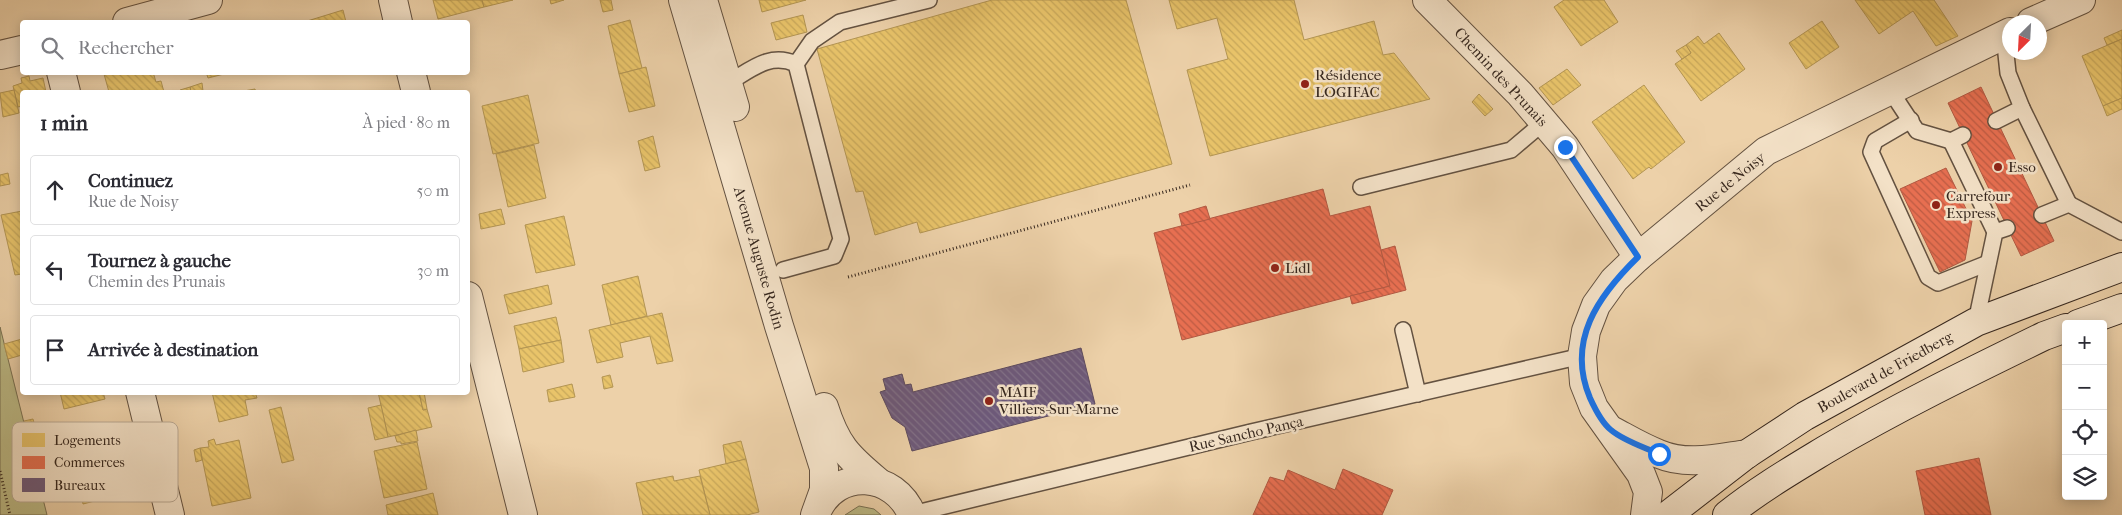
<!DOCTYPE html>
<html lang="fr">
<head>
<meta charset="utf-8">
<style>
	:root { --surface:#fff; --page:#f2f2f3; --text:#2b2b33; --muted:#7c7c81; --line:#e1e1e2 }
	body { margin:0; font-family:"IM FELL French Canon",serif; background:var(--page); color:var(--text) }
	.controls { position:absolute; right:15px; bottom:15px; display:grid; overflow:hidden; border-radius:5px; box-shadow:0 2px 12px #0003 }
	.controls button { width:45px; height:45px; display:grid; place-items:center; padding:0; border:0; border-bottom:1px solid var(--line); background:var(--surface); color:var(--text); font:25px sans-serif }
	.compass { position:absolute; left:2002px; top:15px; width:45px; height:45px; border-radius:50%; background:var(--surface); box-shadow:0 2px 12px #0003; rotate:204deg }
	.stop { position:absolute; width:15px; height:15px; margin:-11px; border:4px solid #1a73e8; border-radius:50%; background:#fff }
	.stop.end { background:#1a73e8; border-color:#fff; box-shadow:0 1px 5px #0008 }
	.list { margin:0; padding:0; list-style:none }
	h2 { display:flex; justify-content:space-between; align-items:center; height:65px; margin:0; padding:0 20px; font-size:21px }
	h2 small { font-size:16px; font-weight:400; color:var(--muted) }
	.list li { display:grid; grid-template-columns:32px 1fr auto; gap:15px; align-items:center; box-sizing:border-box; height:70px; margin:0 10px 10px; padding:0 10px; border:1px solid var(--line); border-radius:5px }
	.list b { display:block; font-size:19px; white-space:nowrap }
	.list p { margin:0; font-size:16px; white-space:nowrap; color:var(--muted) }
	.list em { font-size:16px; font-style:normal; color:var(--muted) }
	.icon { flex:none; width:28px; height:28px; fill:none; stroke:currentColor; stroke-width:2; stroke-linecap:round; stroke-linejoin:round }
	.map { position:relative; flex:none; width:2122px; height:515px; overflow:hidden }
	.search { position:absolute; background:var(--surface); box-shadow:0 2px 12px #0003; left:20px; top:20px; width:450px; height:55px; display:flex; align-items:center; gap:12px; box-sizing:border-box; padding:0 18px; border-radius:5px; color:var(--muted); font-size:19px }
	.panel { position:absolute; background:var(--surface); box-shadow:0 2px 12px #0003; left:20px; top:90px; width:450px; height:305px; border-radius:5px }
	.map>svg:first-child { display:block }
	.grass { fill:#bcba86; stroke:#797052 }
	.homes { fill:url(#homes-back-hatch); stroke:#b39553 }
	.shops { fill:url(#shops-back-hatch); stroke:#b25942 }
	.offices { fill:url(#offices-back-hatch); stroke:#5c4a5e }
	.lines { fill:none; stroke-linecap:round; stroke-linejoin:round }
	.service-casing { stroke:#645241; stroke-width:18 }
	.minor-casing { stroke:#645241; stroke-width:30 }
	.secondary-casing { stroke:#36271e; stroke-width:30 }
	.path { stroke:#36271e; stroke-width:3; stroke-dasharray:1 2.5; stroke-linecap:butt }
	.service { stroke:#f3e1c7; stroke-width:15 }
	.minor { stroke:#f3e1c7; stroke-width:28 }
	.secondary { stroke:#f3e1c7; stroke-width:28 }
	.route { stroke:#1a73e8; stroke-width:6 }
	.poi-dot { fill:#8f2418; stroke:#f3e1c7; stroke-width:2 }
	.labels { text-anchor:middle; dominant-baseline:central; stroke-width:5; stroke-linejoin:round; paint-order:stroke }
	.poi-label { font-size:15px; fill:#36271e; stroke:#f3e1c7; text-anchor:start }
	.street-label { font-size:15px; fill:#36271e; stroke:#f3e1c7 }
	.key { fill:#f3e1c7; stroke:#baa994; stroke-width:1 }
	.key-label { font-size:14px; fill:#36271e }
</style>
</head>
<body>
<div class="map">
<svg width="2122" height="515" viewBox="0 0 2122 515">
	<defs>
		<pattern id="homes-back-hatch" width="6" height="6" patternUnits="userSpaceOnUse" patternTransform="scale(1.25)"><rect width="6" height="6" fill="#e9c46a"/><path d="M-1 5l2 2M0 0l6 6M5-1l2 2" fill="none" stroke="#c8a85b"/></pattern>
		<pattern id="shops-back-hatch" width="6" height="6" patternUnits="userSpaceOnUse" patternTransform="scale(1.25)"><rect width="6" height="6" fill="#e76f51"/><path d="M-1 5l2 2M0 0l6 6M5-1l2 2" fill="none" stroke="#bc5b43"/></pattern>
		<pattern id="offices-back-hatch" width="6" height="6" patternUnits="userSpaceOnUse" patternTransform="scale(1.25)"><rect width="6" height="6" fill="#6d597a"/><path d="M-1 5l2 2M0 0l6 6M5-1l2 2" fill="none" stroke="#82728a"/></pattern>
	</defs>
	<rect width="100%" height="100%" fill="#edd1a9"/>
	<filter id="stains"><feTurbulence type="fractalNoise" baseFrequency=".004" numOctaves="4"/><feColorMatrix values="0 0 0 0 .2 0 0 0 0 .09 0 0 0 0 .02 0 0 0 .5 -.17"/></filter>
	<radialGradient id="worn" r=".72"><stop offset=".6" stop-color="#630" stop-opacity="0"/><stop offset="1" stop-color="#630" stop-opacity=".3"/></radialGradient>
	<g class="grass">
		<path d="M 0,327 L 47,515 L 0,515 Z"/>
		<path d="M 859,506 L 874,509 L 881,515 L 845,515 Z"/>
	</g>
	<g class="homes">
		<path d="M 433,0 L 482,0 L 484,7 L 438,19 Z"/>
		<path d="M 482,0 L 513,0 L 484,7 Z"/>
		<path d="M 550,0 L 564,0 L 551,4 Z"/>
		<path d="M 600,0 L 611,0 L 613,10 L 603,12 Z"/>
		<path d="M 759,0 L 806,0 L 762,12 Z"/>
		<path d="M 992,0 L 1126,0 L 1172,164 L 920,233 L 917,222 L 875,235 L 863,191 L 856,192 L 817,49 Z"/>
		<path d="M 1169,0 L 1294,0 L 1304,40 L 1374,21 L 1383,55 L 1394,53 L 1430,99 L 1210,156 L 1187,70 L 1228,59 L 1217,18 L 1177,29 Z"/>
		<path d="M 1564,0 L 1604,0 L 1618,22 L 1581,46 L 1554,7 Z"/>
		<path d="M 1855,0 L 1934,0 L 1958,36 L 1936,46 L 1913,11 L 1879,34 Z"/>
		<path d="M 343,10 L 346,22 L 304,22 Z"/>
		<path d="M 803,15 L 807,32 L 776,40 L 771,23 Z"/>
		<path d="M 630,20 L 642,68 L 619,74 L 608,26 Z"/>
		<path d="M 1822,21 L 1839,47 L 1806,69 L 1789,43 Z"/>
		<path d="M 2122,30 L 2122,39 L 2107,45 L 2104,38 Z"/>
		<path d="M 1719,33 L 1745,69 L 1701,101 L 1675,64 L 1691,53 L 1686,45 L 1698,36 L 1704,44 Z"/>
		<path d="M 2122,39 L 2122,98 L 2103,106 L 2082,56 Z"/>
		<path d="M 1686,45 L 1691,53 L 1682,59 L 1676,51 Z"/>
		<path d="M 646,67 L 655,106 L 629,112 L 619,74 Z"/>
		<path d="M 1567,69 L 1581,85 L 1553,105 L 1539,88 Z"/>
		<path d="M 108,72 L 153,72 L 156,82 L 161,81 L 164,92 L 109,92 L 104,74 Z"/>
		<path d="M 206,72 L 232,72 L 208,78 Z"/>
		<path d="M 29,76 L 30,81 L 43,78 L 46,92 L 22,92 L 22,106 L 18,107 L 13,86 L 22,83 L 21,78 Z"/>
		<path d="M 202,83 L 203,91 L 191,92 L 190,87 Z"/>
		<path d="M 1644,85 L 1685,142 L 1651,169 L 1649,167 L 1633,179 L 1592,122 Z"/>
		<path d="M 190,87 L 191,92 L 181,92 L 180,90 Z"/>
		<path d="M 255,89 L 256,92 L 238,92 Z"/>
		<path d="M 14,90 L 19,113 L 3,117 L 0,93 Z"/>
		<path d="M 1479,94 L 1493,109 L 1485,116 L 1472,102 Z"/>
		<path d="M 528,95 L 539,143 L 493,154 L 482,106 Z"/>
		<path d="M 2122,98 L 2122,109 L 2107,116 L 2103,106 Z"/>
		<path d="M 653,136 L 660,167 L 645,171 L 638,141 Z"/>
		<path d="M 534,145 L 546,198 L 508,207 L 496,154 Z"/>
		<path d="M 8,173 L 10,184 L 0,186 L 0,175 Z"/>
		<path d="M 501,209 L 505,224 L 481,229 L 479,214 Z"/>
		<path d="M 22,211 L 22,274 L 15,275 L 1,215 Z"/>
		<path d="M 564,216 L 575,265 L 536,273 L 525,225 Z"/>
		<path d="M 638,276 L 647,316 L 611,325 L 602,285 Z"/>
		<path d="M 548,285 L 552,304 L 509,314 L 504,295 Z"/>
		<path d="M 662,313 L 673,361 L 657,364 L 650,336 L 620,343 L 623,357 L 597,363 L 589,330 Z"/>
		<path d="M 556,317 L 561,340 L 519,349 L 514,326 Z"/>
		<path d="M 22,339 L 22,355 L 8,359 L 4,344 Z"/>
		<path d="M 561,340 L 564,362 L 523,372 L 519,349 Z"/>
		<path d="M 610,375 L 613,387 L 604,389 L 602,377 Z"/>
		<path d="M 572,384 L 575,397 L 549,402 L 547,390 Z"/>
		<path d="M 60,392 L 103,392 L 105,399 L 64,409 Z"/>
		<path d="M 212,392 L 255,392 L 257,398 L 245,400 L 248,415 L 219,422 Z"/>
		<path d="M 378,392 L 419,392 L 423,410 L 427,409 L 432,427 L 388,437 Z"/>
		<path d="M 419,392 L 424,392 L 427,409 L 423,410 Z"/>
		<path d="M 381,405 L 388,437 L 375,440 L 368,408 Z"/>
		<path d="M 281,407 L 294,460 L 282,463 L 269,410 Z"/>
		<path d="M 33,419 L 37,435 L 53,431 L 57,447 L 32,452 L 24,421 Z"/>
		<path d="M 416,430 L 418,441 L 401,444 L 401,442 L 397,442 L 395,436 Z"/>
		<path d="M 214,439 L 216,445 L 239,440 L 251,498 L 212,506 L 200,448 L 209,447 L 208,441 Z"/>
		<path d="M 741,441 L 746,459 L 726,464 L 723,445 Z"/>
		<path d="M 417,442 L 427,489 L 384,498 L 374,451 Z"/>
		<path d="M 107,448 L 118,495 L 83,504 L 71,456 Z"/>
		<path d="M 200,448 L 202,460 L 196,462 L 194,450 Z"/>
		<path d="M 746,459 L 759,512 L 747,515 L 710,515 L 699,470 Z"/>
		<path d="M 673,476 L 674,481 L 700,476 L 710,515 L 643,515 L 636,483 Z"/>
		<path d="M 433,493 L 438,515 L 388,515 L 386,505 Z"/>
	</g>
	<g class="shops">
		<path d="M 1981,87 L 2054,241 L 2021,256 L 1948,103 Z"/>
		<path d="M 1946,168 L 1972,221 L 1965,260 L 1940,272 L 1900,189 Z"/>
		<path d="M 1323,189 L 1330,216 L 1370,206 L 1390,286 L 1182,340 L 1154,233 Z"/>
		<path d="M 1206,206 L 1210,219 L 1182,226 L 1179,214 Z"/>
		<path d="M 1395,246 L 1406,290 L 1352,304 L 1350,296 L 1390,286 L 1381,250 Z"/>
		<path d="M 1979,458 L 1991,515 L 1925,515 L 1916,471 Z"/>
		<path d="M 1343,469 L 1393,490 L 1382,515 L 1253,515 L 1270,477 L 1284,481 L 1288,470 L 1335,490 Z"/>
	</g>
	<path class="offices" d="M 1081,348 L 1095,404 L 912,451 L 905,427 L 892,418 L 880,392 L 886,390 L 883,379 L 902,374 L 905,385 L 911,384 L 913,392 Z"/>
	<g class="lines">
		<g class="service-casing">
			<g id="service">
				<path d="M 796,64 L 812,41 L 840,22 L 929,0"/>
				<path d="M 728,83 C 751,70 769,52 796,64 L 841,239 L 834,256 L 783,270"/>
				<path d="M 1890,90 L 1917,131 L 1951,141 L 1963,135"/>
				<path d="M 2022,108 L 2069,204"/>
				<path d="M 1911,120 L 1875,141 L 1871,152 L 1928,277 L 1938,283 L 1988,263"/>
				<path d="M 1996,121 L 2022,108 L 2008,73 L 2004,35"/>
				<path d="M 1951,141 L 1995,232"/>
				<path d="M 1361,187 L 1511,150 L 1544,122"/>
				<path d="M 2042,215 L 2069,204 L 2122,232"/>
				<path d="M 1976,322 L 1995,232 L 2007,228"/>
				<path d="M 1403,330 L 1418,394"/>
				<path d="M 912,514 L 1251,432 L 1582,356"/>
			</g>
		</g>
		<g class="minor-casing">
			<g id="minor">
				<path d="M 393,0 L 398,22"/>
				<path d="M 683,0 L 779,326 L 824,468 L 824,490 L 815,515"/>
				<path d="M 703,0 L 735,107"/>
				<path d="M 1427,0 L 1520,94 L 1565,147 L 1638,257"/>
				<path d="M 127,22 L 208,0"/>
				<path d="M 2031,22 L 2081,0"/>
				<path d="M 0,55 L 22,50"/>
				<path d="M 61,72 L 66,92"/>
				<path d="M 411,72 L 416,92"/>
				<path d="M 468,296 L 523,515"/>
				<path d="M 140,392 L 170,515"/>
				<path d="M 824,407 C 836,445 847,456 877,481"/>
				<path d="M 1613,431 C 1628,439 1643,448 1659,454 C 1687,466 1718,458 1747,454"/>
				<path d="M 817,511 C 837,467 895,472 912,515"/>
				<path d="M 1645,515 L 1648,492 L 1641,474 L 1594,408 L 1584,383 L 1582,356 L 1586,331 L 1596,305 L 1614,280 L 1638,257 L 1766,151 L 2010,32"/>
			</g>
		</g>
		<g class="secondary-casing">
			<g id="secondary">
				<path d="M 2078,324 L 2122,308"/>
				<path d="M 1668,515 L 1747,454 L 1805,416 L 1976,322 L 2122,267"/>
				<path d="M 1727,515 C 1758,490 1792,470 1825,450 C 1896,408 1970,372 2044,336 L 2066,328"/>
			</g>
		</g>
		<g class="path">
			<path d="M 848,277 L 1190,185"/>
			<path d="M 0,471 L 10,515"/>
		</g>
		<use href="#service" class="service"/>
		<use href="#minor" class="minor"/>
		<use href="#secondary" class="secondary"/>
	</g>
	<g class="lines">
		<path class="route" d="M 1565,147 L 1638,257 C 1598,296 1566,341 1590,398 C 1595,409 1602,423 1611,430 C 1624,441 1644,447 1659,454"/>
	</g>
	<g class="poi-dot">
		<circle cx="1305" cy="84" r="5"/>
		<circle cx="1998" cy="167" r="5"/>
		<circle cx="1936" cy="205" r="5"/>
		<circle cx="1275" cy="268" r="5"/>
		<circle cx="989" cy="401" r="5"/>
	</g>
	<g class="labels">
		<g class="poi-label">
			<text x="1315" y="75">Résidence<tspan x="1315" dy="17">LOGIFAC</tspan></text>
			<text x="2008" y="167">Esso</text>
			<text x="1946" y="196">Carrefour<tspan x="1946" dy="17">Express</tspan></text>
			<text x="1285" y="268">Lidl</text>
			<text x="999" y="392">MAIF<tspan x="999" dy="17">Villiers-Sur-Marne</tspan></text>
		</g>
		<g class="street-label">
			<text transform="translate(1501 77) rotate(47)">Chemin des Prunais</text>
			<text transform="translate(1730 182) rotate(-39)">Rue de Noisy</text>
			<text transform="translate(759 258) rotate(74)">Avenue Auguste Rodin</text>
			<text transform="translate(1885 372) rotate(-29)">Boulevard de Friedberg</text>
			<text transform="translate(1246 434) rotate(-13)">Rue Sancho Pança</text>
		</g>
	</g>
	<rect x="12" y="422" width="166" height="80" rx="8" class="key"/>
	<rect x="22" y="433" width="23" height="14" fill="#e9c46a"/>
	<rect x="22" y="456" width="23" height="13" fill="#e76f51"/>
	<rect x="22" y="478" width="23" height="14" fill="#6d597a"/>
	<g class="key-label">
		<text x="54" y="445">Logements</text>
		<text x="54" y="467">Commerces</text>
		<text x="54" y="490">Bureaux</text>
	</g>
	<rect width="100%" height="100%" filter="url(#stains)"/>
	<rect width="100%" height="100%" fill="url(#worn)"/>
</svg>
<div class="controls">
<button>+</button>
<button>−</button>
<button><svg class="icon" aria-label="locate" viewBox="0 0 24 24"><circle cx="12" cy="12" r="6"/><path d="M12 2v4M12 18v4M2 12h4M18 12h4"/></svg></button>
<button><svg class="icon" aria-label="layers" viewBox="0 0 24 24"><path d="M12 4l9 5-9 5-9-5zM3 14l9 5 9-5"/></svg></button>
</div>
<svg class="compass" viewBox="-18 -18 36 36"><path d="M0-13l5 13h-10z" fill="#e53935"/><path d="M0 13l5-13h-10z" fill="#7c7c81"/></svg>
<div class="stop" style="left:1659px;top:454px"></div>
<div class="stop end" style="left:1565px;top:147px"></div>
<div class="search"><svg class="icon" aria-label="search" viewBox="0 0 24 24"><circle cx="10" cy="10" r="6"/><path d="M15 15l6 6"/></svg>Rechercher</div>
<section class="panel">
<h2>1 min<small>À pied · 80 m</small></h2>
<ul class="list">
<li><svg class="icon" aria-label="ahead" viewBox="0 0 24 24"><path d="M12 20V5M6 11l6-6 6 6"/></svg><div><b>Continuez</b><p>Rue de Noisy</p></div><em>50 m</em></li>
<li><svg class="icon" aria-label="left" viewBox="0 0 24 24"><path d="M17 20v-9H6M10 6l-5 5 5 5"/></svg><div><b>Tournez à gauche</b><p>Chemin des Prunais</p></div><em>30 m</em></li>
<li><svg class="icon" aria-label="arrive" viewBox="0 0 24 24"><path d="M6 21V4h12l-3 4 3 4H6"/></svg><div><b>Arrivée à destination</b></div></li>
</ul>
</section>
</div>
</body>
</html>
